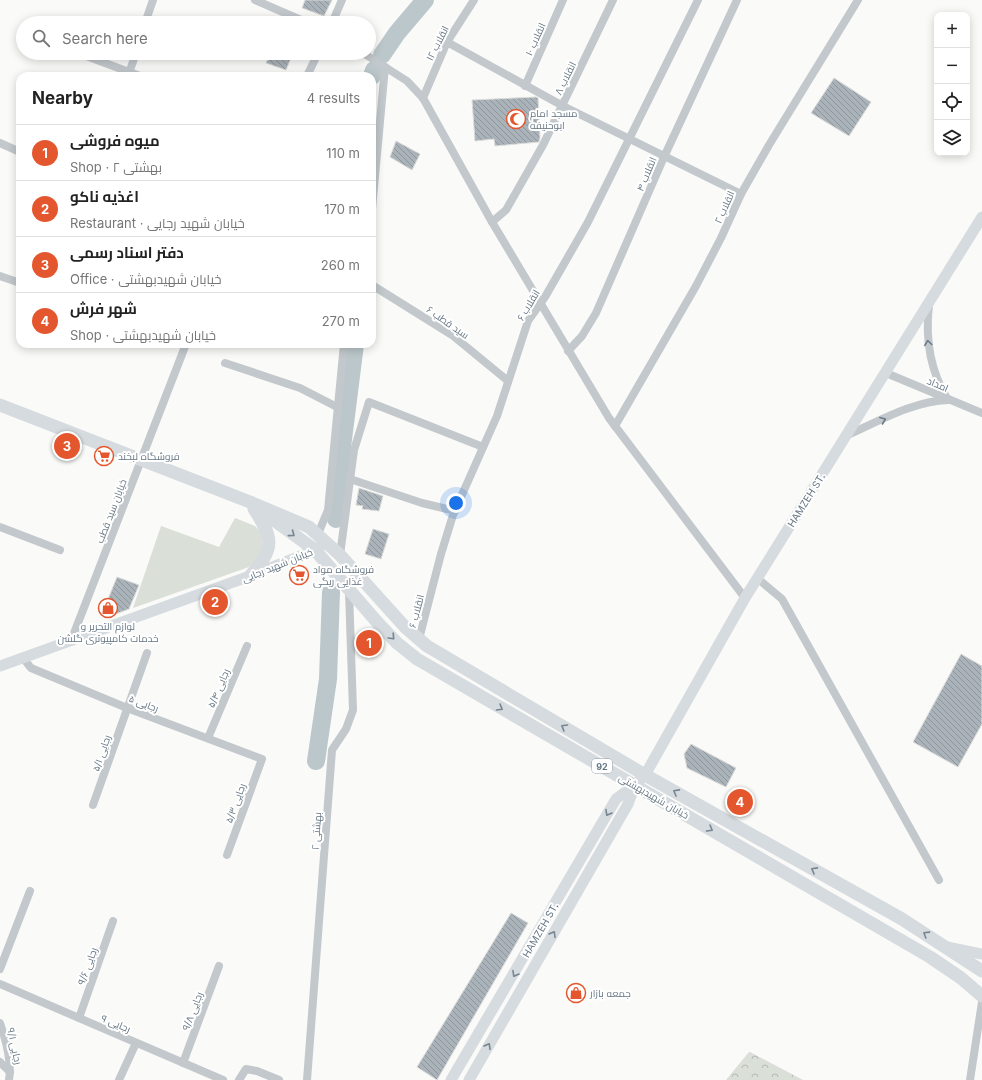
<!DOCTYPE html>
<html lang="en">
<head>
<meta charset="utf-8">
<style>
	:root { --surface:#fff; --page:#f6f6f6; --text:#222; --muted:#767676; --line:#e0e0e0; --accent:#e4572e }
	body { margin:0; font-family:Inter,Cairo,sans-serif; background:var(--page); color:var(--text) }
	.controls { position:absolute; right:12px; top:12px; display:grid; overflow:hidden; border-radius:8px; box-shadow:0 2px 10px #0003 }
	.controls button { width:36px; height:36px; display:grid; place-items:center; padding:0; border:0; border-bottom:1px solid var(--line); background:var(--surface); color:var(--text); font:20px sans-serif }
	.you { position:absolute; left:456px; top:503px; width:14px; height:14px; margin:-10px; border:3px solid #fff; border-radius:50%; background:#1a73e8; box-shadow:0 0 0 6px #1a73e833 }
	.badge { display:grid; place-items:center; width:26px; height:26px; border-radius:50%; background:var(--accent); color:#fff; font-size:13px; font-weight:700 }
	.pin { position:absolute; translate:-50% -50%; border:2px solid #fff; box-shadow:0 1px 4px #0006 }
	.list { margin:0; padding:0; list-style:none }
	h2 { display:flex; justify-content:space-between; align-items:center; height:52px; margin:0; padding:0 16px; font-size:17px }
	h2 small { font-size:13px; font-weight:400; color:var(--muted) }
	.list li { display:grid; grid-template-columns:26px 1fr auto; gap:12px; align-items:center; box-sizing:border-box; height:56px; padding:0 16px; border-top:1px solid var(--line) }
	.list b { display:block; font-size:15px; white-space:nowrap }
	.list p { margin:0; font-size:13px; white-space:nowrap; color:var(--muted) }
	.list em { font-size:13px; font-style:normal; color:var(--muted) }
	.icon { flex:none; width:22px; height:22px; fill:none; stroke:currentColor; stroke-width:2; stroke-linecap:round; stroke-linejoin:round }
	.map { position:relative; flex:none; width:982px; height:1080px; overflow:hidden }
	.search { position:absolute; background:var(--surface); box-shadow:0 2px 10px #0003; left:16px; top:16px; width:360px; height:44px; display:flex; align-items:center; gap:10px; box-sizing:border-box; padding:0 14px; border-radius:22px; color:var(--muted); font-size:15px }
	.panel { position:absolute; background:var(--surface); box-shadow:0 2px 10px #0003; left:16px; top:72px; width:360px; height:276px; border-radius:12px }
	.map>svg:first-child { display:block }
	.green { fill:#dadfd7 }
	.forest { fill:url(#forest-crowns) }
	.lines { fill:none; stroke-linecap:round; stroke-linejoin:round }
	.river { stroke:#bbc7cb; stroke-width:18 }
	.building { fill:url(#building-back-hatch); stroke:#dcdcda }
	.street { stroke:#c3c8cc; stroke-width:8 }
	.secondary { stroke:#d6dbdf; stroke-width:11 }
	.primary { stroke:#d6dbdf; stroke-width:13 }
	.oneway { stroke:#6a7a87 }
	.oneway2 { stroke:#768591 }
	.labels { text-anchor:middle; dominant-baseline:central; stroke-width:4; stroke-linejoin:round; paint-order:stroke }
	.shield { fill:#fff; stroke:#939fa8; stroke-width:1 }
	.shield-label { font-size:9px; font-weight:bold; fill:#657683 }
	.street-label { font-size:10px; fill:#657683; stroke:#fff }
	.poi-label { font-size:10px; fill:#657683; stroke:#fff; text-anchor:start }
</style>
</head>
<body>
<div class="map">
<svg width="982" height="1080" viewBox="0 0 982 1080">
	<defs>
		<pattern id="forest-crowns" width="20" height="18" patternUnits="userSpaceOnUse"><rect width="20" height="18" fill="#dadfd7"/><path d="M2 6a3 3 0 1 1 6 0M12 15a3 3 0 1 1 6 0" fill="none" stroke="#b4b9b4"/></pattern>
		<pattern id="building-back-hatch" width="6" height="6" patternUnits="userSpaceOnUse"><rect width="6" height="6" fill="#aab3b9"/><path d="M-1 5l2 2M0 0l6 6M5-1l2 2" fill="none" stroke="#8e969c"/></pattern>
	</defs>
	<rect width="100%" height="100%" fill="#fafaf8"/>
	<path class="green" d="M 235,518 L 255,526 L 261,532 C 264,548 263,557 249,567 L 133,608 L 161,526 L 219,547 Z"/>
	<path class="forest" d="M 749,1052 L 750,1052 L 803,1080 L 726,1080 Z"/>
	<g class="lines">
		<g class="river">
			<path d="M 382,55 L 397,33 L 425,0"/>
			<path d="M 372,76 L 374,70"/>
			<path d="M 336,519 L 341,455 L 355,344"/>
			<path d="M 316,761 L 328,679 L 331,592"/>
		</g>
	</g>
	<g class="building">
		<path d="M 305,0 L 332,0 L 324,16 L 302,8 Z"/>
		<path d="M 271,53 L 293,53 L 286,70 L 266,63 Z"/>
		<path d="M 834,78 L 871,102 L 849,136 L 811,113 Z"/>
		<path d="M 536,97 L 538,98 L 540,138 L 539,142 L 495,146 L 494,139 L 475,141 L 472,100 Z"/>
		<path d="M 396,141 L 420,154 L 412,170 L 390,157 Z"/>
		<path d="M 359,488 L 383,496 L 379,511 L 362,509 L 363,506 L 356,505 Z"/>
		<path d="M 373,529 L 389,534 L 381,559 L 365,554 Z"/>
		<path d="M 117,577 L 139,585 L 129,609 L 113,615 L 104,609 Z"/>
		<path d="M 961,654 L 982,666 L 982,724 L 958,767 L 913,742 Z"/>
		<path d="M 691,744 L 736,768 L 726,787 L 687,768 L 684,754 Z"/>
		<path d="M 511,913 L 528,923 L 437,1080 L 417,1067 Z"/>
	</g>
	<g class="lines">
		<g class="street">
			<path d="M 255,0 L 308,23"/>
			<path d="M 145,23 L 153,0"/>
			<path d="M 332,23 L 342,0"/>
			<path d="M 447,42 L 563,106 L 741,194"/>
			<path d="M 78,53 L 140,76"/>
			<path d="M 363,53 L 407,81 L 423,98 L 492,222 L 609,418 L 745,598"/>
			<path d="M 128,76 L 136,53"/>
			<path d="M 307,76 L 318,53"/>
			<path d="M 525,86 L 563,0"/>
			<path d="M 423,98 L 447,42 L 474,0"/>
			<path d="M 0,143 L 20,152"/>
			<path d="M 372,209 L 385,67"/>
			<path d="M 492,222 L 506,210 L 543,145 L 613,0"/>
			<path d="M 0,276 L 20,283"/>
			<path d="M 372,285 L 452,335 L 508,381"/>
			<path d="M 568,351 L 582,336 L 596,313 L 664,157 L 737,0"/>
			<path d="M 225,363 L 300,388 L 337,407"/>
			<path d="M 886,373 L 982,413"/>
			<path d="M 615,426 L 696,286 L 721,238 L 741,194 L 769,145 L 858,0"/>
			<path d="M 848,435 C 879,421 914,401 948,400 C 930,371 925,339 929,305"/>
			<path d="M 350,479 L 422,503 L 455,511"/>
			<path d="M 0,527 L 60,550"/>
			<path d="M 318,534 L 328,510 L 344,344"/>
			<path d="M 340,555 L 354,450 L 369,402 L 483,447"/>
			<path d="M 757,578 L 782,599 L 939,880"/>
			<path d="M 419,639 L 441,554 L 453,515 L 497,416 L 528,321 L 545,297 L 588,222 L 698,0"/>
			<path d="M 71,641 L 186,344"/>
			<path d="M 23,658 L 31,668 L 127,708 L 262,759 L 227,855"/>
			<path d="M 208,738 L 247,646"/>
			<path d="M 93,805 L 147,653"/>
			<path d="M 0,969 L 30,891"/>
			<path d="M 0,984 L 223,1080"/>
			<path d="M 79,1018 L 113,921"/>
			<path d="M 0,1023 C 6,1040 12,1062 9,1080"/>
			<path d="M 0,1062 L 10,1072"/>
			<path d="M 183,1063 L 219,966"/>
			<path d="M 119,1080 L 136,1043"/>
			<path d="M 239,1080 L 246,1069 L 257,1071 L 279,1080"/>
			<path d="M 307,1080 L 332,750 L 346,729 L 353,710 L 349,591"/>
			<path d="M 970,1080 L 982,1002"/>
		</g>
		<g class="secondary">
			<path d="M 0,666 L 250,576 L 315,550 L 320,547"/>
			<path d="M 947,947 L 982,954"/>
			<path d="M 451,1080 L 616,799 L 635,785 L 645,775 L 745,598 L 982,217"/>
			<path d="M 469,1080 L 628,804 L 635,785"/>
		</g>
		<g class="primary">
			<path d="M 0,405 L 250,502 L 309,527 L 340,555 L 405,627 L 427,646 L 645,775 L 902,919 L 982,971"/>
			<path d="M 267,515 L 315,550 L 377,622 L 397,643 L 417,659 L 930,957 L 961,978 L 982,996"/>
			<path d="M 250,576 C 275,548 274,539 254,509"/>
		</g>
	</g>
	<defs><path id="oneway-chevron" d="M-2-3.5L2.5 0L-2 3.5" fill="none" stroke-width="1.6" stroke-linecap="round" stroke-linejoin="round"/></defs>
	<g class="oneway">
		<use href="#oneway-chevron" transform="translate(928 343) rotate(-98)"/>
		<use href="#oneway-chevron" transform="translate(883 420) rotate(-22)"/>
	</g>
	<g class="oneway2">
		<use href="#oneway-chevron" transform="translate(292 534) rotate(37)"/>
		<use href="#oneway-chevron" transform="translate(392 637) rotate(47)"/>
		<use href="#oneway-chevron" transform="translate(500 708) rotate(30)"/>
		<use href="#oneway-chevron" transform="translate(564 727) rotate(-149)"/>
		<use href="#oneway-chevron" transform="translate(676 792) rotate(-151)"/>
		<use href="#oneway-chevron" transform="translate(608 813) rotate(120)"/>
		<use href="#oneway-chevron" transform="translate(710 829) rotate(30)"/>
		<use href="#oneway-chevron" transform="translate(814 870) rotate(-151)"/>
		<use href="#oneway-chevron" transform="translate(553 934) rotate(-60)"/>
		<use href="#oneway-chevron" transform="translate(926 934) rotate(-148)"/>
		<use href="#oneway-chevron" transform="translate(515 974) rotate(120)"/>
		<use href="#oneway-chevron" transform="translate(488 1046) rotate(-60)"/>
	</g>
	<defs>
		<g id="mosque-ring" transform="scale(1)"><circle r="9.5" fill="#fff" stroke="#e4572e" stroke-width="1.5"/><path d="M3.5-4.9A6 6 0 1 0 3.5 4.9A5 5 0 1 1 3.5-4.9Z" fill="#e4572e"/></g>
		<g id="supermarket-ring" transform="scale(1)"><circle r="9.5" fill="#fff" stroke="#e4572e" stroke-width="1.5"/><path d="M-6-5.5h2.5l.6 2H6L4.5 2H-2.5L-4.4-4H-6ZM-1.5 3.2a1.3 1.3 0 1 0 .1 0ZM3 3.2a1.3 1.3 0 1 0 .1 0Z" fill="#e4572e"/></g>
		<g id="shop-ring" transform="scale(1)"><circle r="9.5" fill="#fff" stroke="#e4572e" stroke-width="1.5"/><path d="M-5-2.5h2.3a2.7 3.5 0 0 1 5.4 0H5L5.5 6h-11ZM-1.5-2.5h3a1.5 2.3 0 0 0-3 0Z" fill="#e4572e"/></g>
	</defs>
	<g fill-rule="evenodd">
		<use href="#mosque-ring" x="516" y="119"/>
		<use href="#supermarket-ring" x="104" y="456"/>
		<use href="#supermarket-ring" x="299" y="575"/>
		<use href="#shop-ring" x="108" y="608"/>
		<use href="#shop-ring" x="576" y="993"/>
	</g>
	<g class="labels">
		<rect class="shield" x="592" y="759" width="20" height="14" rx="3"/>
		<g class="shield-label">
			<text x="602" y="766">92</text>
		</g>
		<g class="street-label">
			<text transform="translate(535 39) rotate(-66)">انقلاب ۱۰</text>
			<text transform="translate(437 43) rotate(-63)">انقلاب ۱۲</text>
			<text transform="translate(565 78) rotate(-64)">انقلاب ۸</text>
			<text transform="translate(646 174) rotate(-67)">انقلاب ۴</text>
			<text transform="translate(724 207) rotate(-66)">انقلاب ۲</text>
			<text transform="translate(528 305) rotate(-59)">انقلاب ۶</text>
			<text transform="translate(448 322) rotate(35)">سید قطب ۶</text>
			<text transform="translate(938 384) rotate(23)">امداد</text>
			<text transform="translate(806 500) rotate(-58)">HAMZEH ST.</text>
			<text transform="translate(111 511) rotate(-69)">خیابان سید قطب</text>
			<text transform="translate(277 565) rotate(-22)">خیابان شهید رجایی</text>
			<text transform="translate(416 611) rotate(-75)">انقلاب ۶</text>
			<text transform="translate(218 688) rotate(-67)">رجایی ۵/۴</text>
			<text transform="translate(144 703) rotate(21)">رجایی ۵</text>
			<text transform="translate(101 753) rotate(-71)">رجایی ۵/۱</text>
			<text transform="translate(654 796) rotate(30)">خیابان شهیدبهشتی</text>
			<text transform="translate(235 803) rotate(-70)">رجایی ۵/۳</text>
			<text transform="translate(316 831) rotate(-86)">بهشتی ۲</text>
			<text transform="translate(540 930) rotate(-60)">HAMZEH ST.</text>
			<text transform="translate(87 966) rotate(-70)">رجایی ۹/۶</text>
			<text transform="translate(192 1011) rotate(-69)">رجایی ۹/۸</text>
			<text transform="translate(116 1023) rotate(23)">رجایی ۹</text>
			<text transform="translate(15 1046) rotate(78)">رجایی ۹/۱</text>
		</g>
		<g class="poi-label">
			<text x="530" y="113">مسجد امام<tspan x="530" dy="12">ابوحنیفه</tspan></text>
			<text x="118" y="456">فروشگاه لبخند</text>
			<text x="313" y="569">فروشگاه مواد<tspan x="313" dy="12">غذایی ریگی</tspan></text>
			<text x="108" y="626" text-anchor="middle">لوازم التحریر و<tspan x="108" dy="12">خدمات کامپیوتری گلشن</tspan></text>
			<text x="590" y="993">جمعه بازار</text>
		</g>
	</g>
</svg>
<div class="controls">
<button>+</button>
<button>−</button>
<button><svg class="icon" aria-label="locate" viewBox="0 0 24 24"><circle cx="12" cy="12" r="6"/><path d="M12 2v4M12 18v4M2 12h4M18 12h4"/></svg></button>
<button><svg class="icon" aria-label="layers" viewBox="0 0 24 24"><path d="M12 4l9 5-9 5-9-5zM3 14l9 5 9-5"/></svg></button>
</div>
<div class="you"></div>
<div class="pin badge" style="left:369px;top:643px">1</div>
<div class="pin badge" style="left:215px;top:602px">2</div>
<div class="pin badge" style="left:67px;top:446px">3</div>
<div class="pin badge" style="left:740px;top:802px">4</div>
<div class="search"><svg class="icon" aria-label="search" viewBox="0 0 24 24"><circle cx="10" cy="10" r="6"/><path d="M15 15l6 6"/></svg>Search here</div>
<section class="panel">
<h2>Nearby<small>4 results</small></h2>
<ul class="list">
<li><span class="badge">1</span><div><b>میوه فروشی</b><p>Shop · بهشتی ۲</p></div><em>110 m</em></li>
<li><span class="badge">2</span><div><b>اغذیه ناکو</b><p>Restaurant · خیابان شهید رجایی</p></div><em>170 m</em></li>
<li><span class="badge">3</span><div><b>دفتر اسناد رسمی</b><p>Office · خیابان شهیدبهشتی</p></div><em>260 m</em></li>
<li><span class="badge">4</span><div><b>شهر فرش</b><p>Shop · خیابان شهیدبهشتی</p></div><em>270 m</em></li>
</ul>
</section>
</div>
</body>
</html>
